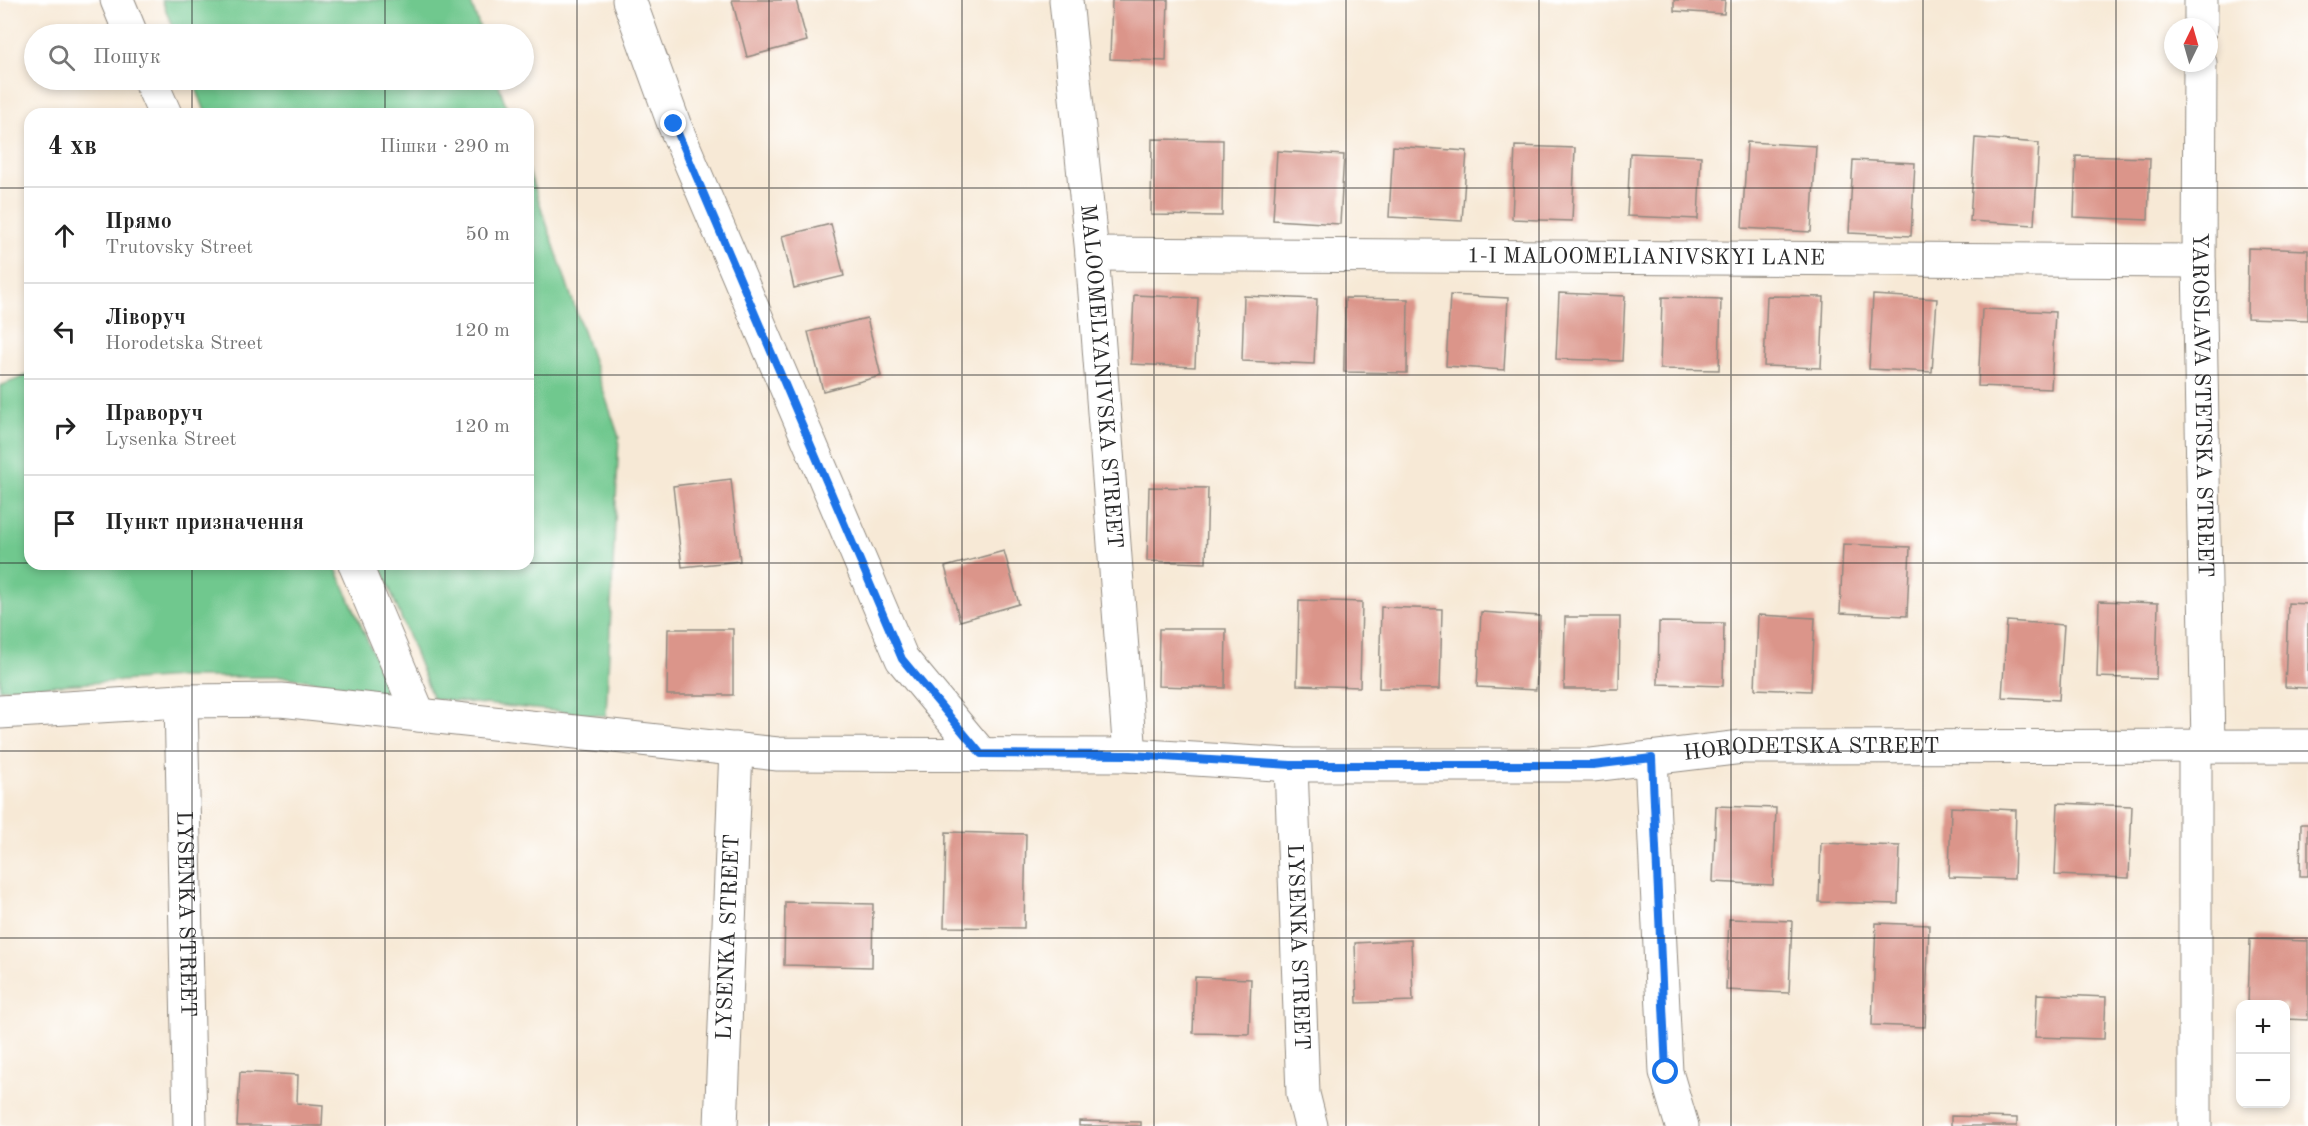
<!DOCTYPE html>
<html lang="uk">
<head>
<meta charset="utf-8">
<style>
	:root { --surface:#fff; --page:#f2f2f2; --text:#222; --muted:#767676; --line:#e0e0e0 }
	body { margin:0; font-family:"Old Standard TT",serif; background:var(--page); color:var(--text) }
	.controls { position:absolute; right:18px; bottom:18px; display:grid; overflow:hidden; border-radius:12px; box-shadow:0 3px 9px #0003 }
	.controls button { width:54px; height:54px; display:grid; place-items:center; padding:0; border:0; border-bottom:2px solid var(--line); background:var(--surface); color:var(--text); font:30px sans-serif }
	.compass { position:absolute; left:2164px; top:18px; width:54px; height:54px; border-radius:50%; background:var(--surface); box-shadow:0 3px 9px #0003; rotate:5deg }
	.stop { position:absolute; width:18px; height:18px; margin:-14px; border:4px solid #1a73e8; border-radius:50%; background:#fff }
	.stop.end { background:#1a73e8; border-color:#fff; box-shadow:0 2px 6px #0008 }
	.list { margin:0; padding:0; list-style:none }
	h2 { display:flex; justify-content:space-between; align-items:center; height:78px; margin:0; padding:0 24px; font-size:26px }
	h2 small { font-size:20px; font-weight:400; color:var(--muted) }
	.list li { display:grid; grid-template-columns:39px 1fr auto; gap:18px; align-items:center; box-sizing:border-box; height:96px; padding:0 24px; border-top:2px solid var(--line) }
	.list b { display:block; font-size:22px; white-space:nowrap }
	.list p { margin:0; font-size:20px; white-space:nowrap; color:var(--muted) }
	.list em { font-size:20px; font-style:normal; color:var(--muted) }
	.icon { flex:none; width:33px; height:33px; fill:none; stroke:currentColor; stroke-width:2; stroke-linecap:round; stroke-linejoin:round }
	.map { position:relative; flex:none; width:2308px; height:1126px; overflow:hidden }
	.search { position:absolute; background:var(--surface); box-shadow:0 3px 9px #0003; left:24px; top:24px; width:510px; height:66px; display:flex; align-items:center; gap:15px; box-sizing:border-box; padding:0 21px; border-radius:33px; color:var(--muted); font-size:22px }
	.panel { position:absolute; background:var(--surface); box-shadow:0 3px 9px #0003; left:24px; top:108px; width:510px; height:462px; border-radius:18px }
	.map>svg:first-child { display:block }
	.green { fill:#70c88e; stroke:#4e7a5c; stroke-width:1.5 }
	.building { fill:#db958a }
	.lines { fill:none; stroke-linecap:round; stroke-linejoin:round }
	.street-casing { stroke:#918a80; stroke-width:35 }
	.street { stroke:#fff; stroke-width:33 }
	.route { stroke:#1a73e8; stroke-width:8 }
	.grid { fill:none; stroke:#2b2b2b; stroke-width:1.5; stroke-opacity:0.55 }
	.labels { text-anchor:middle; dominant-baseline:central; stroke-width:4.5; stroke-linejoin:round; paint-order:stroke }
	.street-label { font-size:22px; fill:#2b2b2b; stroke:#fff }
</style>
</head>
<body>
<div class="map">
<svg width="2308" height="1126" viewBox="0 0 2308 1126">
	<rect width="100%" height="100%" fill="#fff"/>
	<filter id="ink" filterUnits="userSpaceOnUse"><feTurbulence type="fractalNoise" baseFrequency=".0167" numOctaves="2"/><feDisplacementMap in="SourceGraphic" scale="12" xChannelSelector="R" yChannelSelector="G"/><feConvolveMatrix kernelMatrix="1 2 1 2 8 2 1 2 1" color-interpolation-filters="sRGB"/></filter>
	<filter id="wash" filterUnits="userSpaceOnUse"><feTurbulence type="fractalNoise" baseFrequency=".008" numOctaves="4" result="noise"/><feDisplacementMap in="SourceGraphic" scale="24" xChannelSelector="R" yChannelSelector="G"/><feGaussianBlur stdDeviation="1.35" result="paint"/><feColorMatrix in="noise" values="0 0 0 0 0 0 0 0 0 0 0 0 0 0 0 0 0 1.4 0 .05"/><feComposite in="paint" operator="in"/></filter>
	<g filter="url(#wash)">
		<rect width="100%" height="100%" fill="#f7e9d6"/>
		<g class="green">
			<path d="M 162,0 L 470,0 L 482,34 L 175,34 Z"/>
			<path d="M 193,80 L 497,80 L 509,114 L 206,114 Z"/>
			<path d="M 528,169 L 619,437 L 606,716 L 433,699 L 380,564 L 528,564 Z"/>
			<path d="M 30,374 L 30,564 L 334,564 L 391,694 L 286,677 L 180,677 L 0,689 L 0,386 Z"/>
		</g>
		<g id="blocks">
			<g class="building">
				<path d="M 732,0 L 796,0 L 807,41 L 747,57 Z"/>
				<path d="M 1112,0 L 1168,0 L 1166,61 L 1110,59 Z"/>
				<path d="M 1674,0 L 1725,0 L 1724,14 L 1674,11 Z"/>
				<path d="M 1975,138 L 2039,143 L 2034,225 L 1970,221 Z"/>
				<path d="M 1152,139 L 1223,140 L 1222,216 L 1151,215 Z"/>
				<path d="M 1747,142 L 1816,146 L 1811,232 L 1742,228 Z"/>
				<path d="M 1393,146 L 1467,151 L 1462,221 L 1389,217 Z"/>
				<path d="M 1515,146 L 1575,148 L 1572,221 L 1512,219 Z"/>
				<path d="M 1277,151 L 1344,155 L 1340,224 L 1273,220 Z"/>
				<path d="M 1630,153 L 1701,156 L 1698,219 L 1627,216 Z"/>
				<path d="M 2076,156 L 2150,158 L 2148,220 L 2074,217 Z"/>
				<path d="M 1853,160 L 1915,163 L 1911,236 L 1849,233 Z"/>
				<path d="M 831,224 L 844,276 L 794,288 L 782,236 Z"/>
				<path d="M 2248,248 L 2308,250 L 2308,320 L 2247,318 Z"/>
				<path d="M 1559,293 L 1625,296 L 1622,361 L 1556,359 Z"/>
				<path d="M 1134,295 L 1198,298 L 1195,367 L 1131,364 Z"/>
				<path d="M 1450,295 L 1508,298 L 1504,370 L 1446,366 Z"/>
				<path d="M 1873,295 L 1937,299 L 1932,372 L 1869,369 Z"/>
				<path d="M 1244,296 L 1317,299 L 1314,364 L 1242,361 Z"/>
				<path d="M 1767,296 L 1824,297 L 1821,368 L 1764,366 Z"/>
				<path d="M 1662,297 L 1721,299 L 1719,370 L 1660,369 Z"/>
				<path d="M 1345,298 L 1408,299 L 1407,373 L 1344,372 Z"/>
				<path d="M 1982,309 L 2055,312 L 2051,389 L 1978,386 Z"/>
				<path d="M 867,318 L 881,376 L 823,391 L 808,332 Z"/>
				<path d="M 731,479 L 740,561 L 682,567 L 673,486 Z"/>
				<path d="M 1149,487 L 1208,488 L 1206,563 L 1147,561 Z"/>
				<path d="M 1843,544 L 1910,547 L 1907,616 L 1840,613 Z"/>
				<path d="M 1004,551 L 1019,604 L 960,621 L 945,567 Z"/>
				<path d="M 1299,600 L 1362,602 L 1360,687 L 1297,685 Z"/>
				<path d="M 2099,601 L 2158,603 L 2156,679 L 2097,677 Z"/>
				<path d="M 2288,603 L 2308,604 L 2308,688 L 2285,687 Z"/>
				<path d="M 1381,607 L 1442,609 L 1440,689 L 1379,688 Z"/>
				<path d="M 1481,612 L 1540,616 L 1536,690 L 1477,687 Z"/>
				<path d="M 1758,615 L 1815,618 L 1811,691 L 1755,689 Z"/>
				<path d="M 1565,617 L 1620,617 L 1619,689 L 1564,689 Z"/>
				<path d="M 2007,621 L 2064,625 L 2059,700 L 2002,697 Z"/>
				<path d="M 1659,622 L 1724,623 L 1723,686 L 1658,684 Z"/>
				<path d="M 668,629 L 733,629 L 733,695 L 667,695 Z"/>
				<path d="M 1159,629 L 1226,629 L 1225,688 L 1158,686 Z"/>
				<path d="M 2058,803 L 2132,806 L 2129,878 L 2055,875 Z"/>
				<path d="M 1716,806 L 1776,808 L 1773,885 L 1713,882 Z"/>
				<path d="M 1951,807 L 2016,810 L 2014,879 L 1949,877 Z"/>
				<path d="M 2301,824 L 2308,824 L 2308,876 L 2300,876 Z"/>
				<path d="M 946,832 L 1026,834 L 1024,928 L 944,927 Z"/>
				<path d="M 1821,843 L 1900,846 L 1898,904 L 1819,902 Z"/>
				<path d="M 785,902 L 873,904 L 872,967 L 784,965 Z"/>
				<path d="M 1729,919 L 1792,921 L 1789,993 L 1726,990 Z"/>
				<path d="M 1876,923 L 1929,925 L 1925,1027 L 1872,1025 Z"/>
				<path d="M 2250,939 L 2308,941 L 2308,1020 L 2286,1019 L 2286,1004 L 2248,1004 Z"/>
				<path d="M 1411,940 L 1413,1001 L 1357,1003 L 1355,943 Z"/>
				<path d="M 1195,977 L 1251,979 L 1249,1034 L 1193,1033 Z"/>
				<path d="M 2037,994 L 2106,997 L 2104,1039 L 2035,1037 Z"/>
				<path d="M 240,1072 L 298,1075 L 297,1103 L 323,1105 L 322,1126 L 237,1126 Z"/>
				<path d="M 1951,1116 L 2017,1118 L 2017,1126 L 1951,1126 Z"/>
				<path d="M 1079,1121 L 1141,1122 L 1141,1126 L 1079,1126 Z"/>
			</g>
		</g>
	</g>
	<g filter="url(#ink)">
		<use href="#blocks" fill-opacity="0" stroke="#918a80" stroke-width="1.5"/>
		<g class="lines">
			<g class="street-casing">
				<g id="street">
					<path d="M 117,0 L 131,34"/>
					<path d="M 629,0 L 674,124 L 902,659 L 981,754"/>
					<path id="s1" d="M 1066,0 L 1092,254 L 1130,755"/>
					<path d="M 2201,27 L 2201,0"/>
					<path id="s2" d="M 2200,63 L 2199,261 L 2208,745"/>
					<path d="M 150,80 L 165,114"/>
					<path id="s3" d="M 1092,254 L 2199,261"/>
					<path d="M 355,564 L 419,715"/>
					<path id="s4" d="M 181,701 L 190,1126"/>
					<path id="s5" d="M 0,712 L 181,701 L 281,700 L 778,754 L 1130,755 L 1291,765 L 1592,765 L 1742,747 L 2308,746"/>
					<path d="M 1651,758 L 1666,1072 L 1682,1126"/>
					<path id="s6" d="M 1291,765 L 1303,1094 L 1311,1126"/>
					<path id="s7" d="M 721,1126 L 736,749"/>
					<path d="M 2195,1126 L 2195,746"/>
				</g>
			</g>
			<use href="#street" class="street"/>
		</g>
	</g>
	<g class="lines" filter="url(#ink)">
		<path class="route" d="M 674,124 L 902,659 L 981,754 L 1131,755 L 1291,765 L 1593,765 L 1652,758 L 1666,1072"/>
	</g>
	<path class="grid" d="M 192,0 L 192,34M 385,0 L 385,34M 577,0 L 577,1126M 769,0 L 769,1126M 962,0 L 962,1126M 1154,0 L 1154,1126M 1346,0 L 1346,1126M 1539,0 L 1539,1126M 1731,0 L 1731,1126M 1923,0 L 1923,1126M 2116,0 L 2116,1126M 192,80 L 192,114M 385,80 L 385,114M 0,188 L 30,188M 528,188 L 2308,188M 0,375 L 30,375M 528,375 L 2308,375M 0,563 L 30,563M 528,563 L 2308,563M 192,564 L 192,1126M 385,564 L 385,1126M 0,751 L 2308,751M 0,938 L 2308,938"/>
	<g class="labels">
		<g class="street-label">
			<text stroke="none"><textPath href="#s3" startOffset="554">1-I MALOOMELIANIVSKYI LANE</textPath></text>
			<text stroke="none"><textPath href="#s1" startOffset="378">MALOOMELYANIVSKA STREET</textPath></text>
			<text stroke="none"><textPath href="#s2" startOffset="342">YAROSLAVA STETSKA STREET</textPath></text>
			<text stroke="none"><textPath href="#s5" startOffset="1816">HORODETSKA STREET</textPath></text>
			<text stroke="none"><textPath href="#s4" startOffset="213">LYSENKA STREET</textPath></text>
			<text stroke="none"><textPath href="#s7" startOffset="189">LYSENKA STREET</textPath></text>
			<text stroke="none"><textPath href="#s6" startOffset="182">LYSENKA STREET</textPath></text>
		</g>
	</g>
</svg>
<div class="controls">
<button>+</button>
<button>−</button>
</div>
<svg class="compass" viewBox="-18 -18 36 36"><path d="M0-13l5 13h-10z" fill="#e53935"/><path d="M0 13l5-13h-10z" fill="#767676"/></svg>
<div class="stop" style="left:1666px;top:1072px"></div>
<div class="stop end" style="left:674px;top:124px"></div>
<div class="search"><svg class="icon" aria-label="search" viewBox="0 0 24 24"><circle cx="10" cy="10" r="6"/><path d="M15 15l6 6"/></svg>Пошук</div>
<section class="panel">
<h2>4 хв<small>Пішки · 290 m</small></h2>
<ul class="list">
<li><svg class="icon" aria-label="ahead" viewBox="0 0 24 24"><path d="M12 20V5M6 11l6-6 6 6"/></svg><div><b>Прямо</b><p>Trutovsky Street</p></div><em>50 m</em></li>
<li><svg class="icon" aria-label="left" viewBox="0 0 24 24"><path d="M17 20v-9H6M10 6l-5 5 5 5"/></svg><div><b>Ліворуч</b><p>Horodetska Street</p></div><em>120 m</em></li>
<li><svg class="icon" aria-label="right" viewBox="0 0 24 24"><path d="M7 20v-9h11M14 6l5 5-5 5"/></svg><div><b>Праворуч</b><p>Lysenka Street</p></div><em>120 m</em></li>
<li><svg class="icon" aria-label="arrive" viewBox="0 0 24 24"><path d="M6 21V4h12l-3 4 3 4H6"/></svg><div><b>Пункт призначення</b></div></li>
</ul>
</section>
</div>
</body>
</html>
